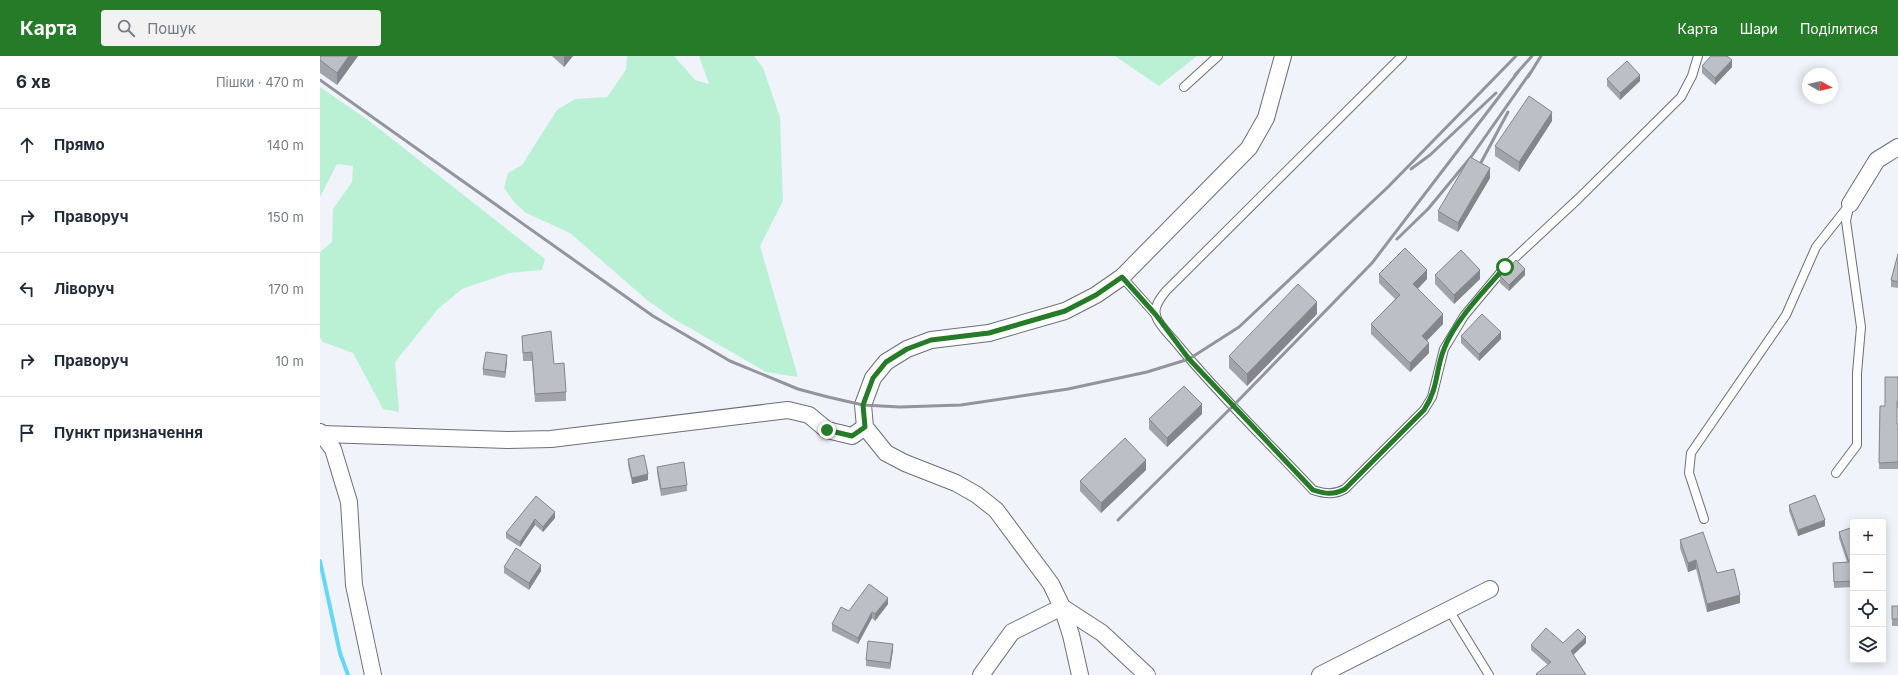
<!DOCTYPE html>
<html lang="uk">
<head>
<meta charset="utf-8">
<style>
	:root { --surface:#fff; --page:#f2f2f3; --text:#1f2937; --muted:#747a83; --line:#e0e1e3; --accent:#257b28 }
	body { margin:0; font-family:Inter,sans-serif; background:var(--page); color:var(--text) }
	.controls { position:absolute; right:12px; bottom:12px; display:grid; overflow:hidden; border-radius:4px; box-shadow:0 2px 10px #0003 }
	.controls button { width:36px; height:36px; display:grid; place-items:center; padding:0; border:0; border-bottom:1px solid var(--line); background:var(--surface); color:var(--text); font:20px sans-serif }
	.compass { position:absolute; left:1482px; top:12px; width:36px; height:36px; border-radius:50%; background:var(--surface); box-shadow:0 2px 10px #0003; rotate:98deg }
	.stop { position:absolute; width:12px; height:12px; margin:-9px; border:3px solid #257b28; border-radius:50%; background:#fff }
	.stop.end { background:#257b28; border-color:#fff; box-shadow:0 1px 4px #0008 }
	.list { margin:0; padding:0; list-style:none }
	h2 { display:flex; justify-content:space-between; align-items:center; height:52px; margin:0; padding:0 16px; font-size:17px }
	h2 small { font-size:13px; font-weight:400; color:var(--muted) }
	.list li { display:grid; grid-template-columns:26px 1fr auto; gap:12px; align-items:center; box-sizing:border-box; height:72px; padding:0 16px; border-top:1px solid var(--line) }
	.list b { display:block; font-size:15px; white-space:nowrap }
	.list em { font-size:13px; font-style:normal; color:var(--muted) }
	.icon { flex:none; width:22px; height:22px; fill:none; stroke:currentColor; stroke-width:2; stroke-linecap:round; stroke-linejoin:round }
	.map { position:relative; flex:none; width:1578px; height:619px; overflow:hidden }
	header { display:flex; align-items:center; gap:24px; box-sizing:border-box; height:56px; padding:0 20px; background:var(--accent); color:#fff }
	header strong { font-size:19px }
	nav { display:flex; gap:22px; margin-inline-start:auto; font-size:14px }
	.search { width:280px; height:36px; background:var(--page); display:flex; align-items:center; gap:10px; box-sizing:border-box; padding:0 14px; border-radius:4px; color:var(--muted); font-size:15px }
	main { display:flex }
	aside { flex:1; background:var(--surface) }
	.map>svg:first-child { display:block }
	.green { fill:#baf1d5 }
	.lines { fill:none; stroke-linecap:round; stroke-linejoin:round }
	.stream { stroke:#66d8f6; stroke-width:4 }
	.service-casing { stroke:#6d6f75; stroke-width:10 }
	.minor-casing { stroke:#6d6f75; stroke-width:18 }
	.service { stroke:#fff; stroke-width:8 }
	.minor { stroke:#fff; stroke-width:16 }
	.rail { stroke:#93959a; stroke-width:3 }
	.wall { fill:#a2a4a9 }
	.shaded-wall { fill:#84868a }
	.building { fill:#bcbfc5; stroke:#84868a }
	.route { stroke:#257b28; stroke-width:5 }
</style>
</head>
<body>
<header>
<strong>Карта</strong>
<div class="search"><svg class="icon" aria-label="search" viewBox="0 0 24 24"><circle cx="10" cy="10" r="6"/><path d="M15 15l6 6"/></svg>Пошук</div>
<nav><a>Карта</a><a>Шари</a><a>Поділитися</a></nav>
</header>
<main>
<aside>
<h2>6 хв<small>Пішки · 470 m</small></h2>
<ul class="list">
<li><svg class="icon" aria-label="ahead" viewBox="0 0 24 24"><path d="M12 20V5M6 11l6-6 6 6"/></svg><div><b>Прямо</b></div><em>140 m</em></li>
<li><svg class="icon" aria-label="right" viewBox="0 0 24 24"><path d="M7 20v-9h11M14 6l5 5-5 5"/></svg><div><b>Праворуч</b></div><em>150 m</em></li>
<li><svg class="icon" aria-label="left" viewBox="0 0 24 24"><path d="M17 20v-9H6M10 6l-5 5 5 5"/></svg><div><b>Ліворуч</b></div><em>170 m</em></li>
<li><svg class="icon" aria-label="right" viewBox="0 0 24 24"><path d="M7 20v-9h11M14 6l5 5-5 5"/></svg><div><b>Праворуч</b></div><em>10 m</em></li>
<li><svg class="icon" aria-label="arrive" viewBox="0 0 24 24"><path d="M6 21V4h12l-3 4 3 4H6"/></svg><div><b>Пункт призначення</b></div></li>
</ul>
</aside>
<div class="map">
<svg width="1578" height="619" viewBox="0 0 1578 619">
	<rect width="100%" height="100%" fill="#f0f3fa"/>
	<g class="green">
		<path d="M 307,0 L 354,0 L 375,24 L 389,28 L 379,0 L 434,0 L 443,12 L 460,61 L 463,145 L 440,190 L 478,321 L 446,316 L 354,263 L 327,244 L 250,177 L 206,157 L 194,146 L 184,132 L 188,117 L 202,109 L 237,54 L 255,43 L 287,41 L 306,14 Z"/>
		<path d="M 795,0 L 877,0 L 839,30 Z"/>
		<path d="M 0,31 L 48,64 L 225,203 L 222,214 L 189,217 L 142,233 L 118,253 L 75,306 L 79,356 L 63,353 L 33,297 L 3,286 L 0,282 L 0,196 L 12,186 L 13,153 L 32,126 L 33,110 L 17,108 L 0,141 Z"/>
	</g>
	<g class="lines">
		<path class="stream" d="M 0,505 L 20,597 L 28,619"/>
		<g class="service-casing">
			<g id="service">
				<path d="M 1082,0 L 846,235 C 841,241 833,251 836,260 C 839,270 851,280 858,289 C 900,340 948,386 993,434 C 1005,438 1014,439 1025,433 L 1104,354 L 1112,341 L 1124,293 L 1144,260 L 1185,211 L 1258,143 L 1361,41 L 1372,20 L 1378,0"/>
				<path d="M 864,31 L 898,0"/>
				<path d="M 802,221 L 836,259"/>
				<path d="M 1516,417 L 1537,389 L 1537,317 L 1541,271 L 1526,165 L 1529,151"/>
				<path d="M 1384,463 L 1369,417 L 1371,397 L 1466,259 L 1496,191 L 1530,148"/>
				<path d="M 1129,554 L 1169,619"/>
			</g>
		</g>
		<g class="minor-casing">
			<g id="minor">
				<path d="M 1530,148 L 1557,104 L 1578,91"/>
				<path d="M 0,376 L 13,393 L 29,446 L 34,529 L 53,619"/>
				<path d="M 2,378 L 188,384 L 231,383 L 468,354 L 489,359 L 507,374 L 532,380 L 545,371"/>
				<path d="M 661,619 L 692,576 L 742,551 L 782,577 L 827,619"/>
				<path d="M 760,619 L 751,579 L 742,551 L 731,528 L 676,454 L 657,439 L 636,427 L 585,407 L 566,397 L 545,371 L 543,349 L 553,322 L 566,306 L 587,293 L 611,284 L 669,277 L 745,255 L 776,239 L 802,221 L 929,92 L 946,62 L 963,0"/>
				<path d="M 1000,619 L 1170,533"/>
			</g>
		</g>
		<use href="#service" class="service"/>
		<use href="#minor" class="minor"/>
		<g class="rail">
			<path d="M 1195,19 L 1212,0"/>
			<path d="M 1208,21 L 1221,0"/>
			<path d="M 0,24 L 333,260 L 410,305 L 478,333 L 508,341 L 543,349 L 580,351 L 641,349 L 748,333 L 827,316 L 869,303 L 919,271 L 1068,131 L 1196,0"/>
			<path d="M 1091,113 L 1110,99 L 1176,37"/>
			<path d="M 1157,114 L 1188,56"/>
			<path d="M 1077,183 L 1108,153 L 1151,101 L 1210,17"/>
			<path d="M 798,464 L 913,350 L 1052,207 L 1198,16"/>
		</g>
	</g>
	<g class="wall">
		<path d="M 0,0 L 38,0 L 17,29 L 0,17 Z"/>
		<path d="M 232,0 L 253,0 L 244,11 Z"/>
		<path d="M 1382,10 L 1412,11 L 1395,29 L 1382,17 Z"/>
		<path d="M 1287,23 L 1320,25 L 1300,44 L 1287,30 Z"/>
		<path d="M 1232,65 L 1199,116 L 1175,100 L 1175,90 Z"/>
		<path d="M 1170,122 L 1138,176 L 1118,165 L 1118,155 Z"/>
		<path d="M 1578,198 L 1578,232 L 1571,231 L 1571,224 Z"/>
		<path d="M 1059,218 L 1107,223 L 1098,233 L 1123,268 L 1107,285 L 1109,297 L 1090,316 L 1051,278 L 1051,268 L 1075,243 L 1059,227 Z"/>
		<path d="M 1115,219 L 1160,223 L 1134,248 L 1115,228 Z"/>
		<path d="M 1205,219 L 1189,235 L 1180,227 L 1180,220 Z"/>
		<path d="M 997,258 L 927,330 L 909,312 L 909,300 Z"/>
		<path d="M 202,280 L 234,308 L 246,336 L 246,345 L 215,346 L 212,305 L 203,305 Z"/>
		<path d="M 1141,280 L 1181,283 L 1159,305 L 1141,287 Z"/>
		<path d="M 187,306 L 185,322 L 163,319 L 163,313 Z"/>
		<path d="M 1578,321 L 1578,352 L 1577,352 L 1577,368 L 1578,368 L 1578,413 L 1559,413 L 1560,350 L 1565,350 Z"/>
		<path d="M 882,358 L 847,391 L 829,373 L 829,363 Z"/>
		<path d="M 308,403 L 328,424 L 312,428 L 308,409 Z"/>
		<path d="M 337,411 L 367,429 L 367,435 L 341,440 L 337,417 Z"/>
		<path d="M 826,414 L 781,457 L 760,435 L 760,425 Z"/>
		<path d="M 216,440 L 235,462 L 223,476 L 215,469 L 200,491 L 186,482 L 186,477 Z"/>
		<path d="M 1469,449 L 1505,470 L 1478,480 L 1469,455 Z"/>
		<path d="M 1533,471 L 1533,531 L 1514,532 L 1513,507 L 1527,506 L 1519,482 L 1519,476 Z"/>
		<path d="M 1360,484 L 1420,547 L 1387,556 L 1376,513 L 1368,516 L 1360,492 Z"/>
		<path d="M 184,511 L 221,515 L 209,534 L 184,517 Z"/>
		<path d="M 568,548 L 555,565 L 552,562 L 538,588 L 512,575 L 512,568 L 529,555 Z"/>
		<rect x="1572" y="550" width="6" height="20"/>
		<path d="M 1243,587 L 1266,587 L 1253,599 L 1266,619 L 1216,619 L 1216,618 L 1228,609 L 1211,594 L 1211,589 Z"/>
		<path d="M 573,594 L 570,613 L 546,610 L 546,604 Z"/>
	</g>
	<g class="shaded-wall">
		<path d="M 29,0 L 38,0 L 17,29 L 17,17 Z"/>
		<path d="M 245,0 L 253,0 L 244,11 L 244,1 Z"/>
		<path d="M 1412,4 L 1412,11 L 1395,29 L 1395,22 Z"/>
		<path d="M 1320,19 L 1320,25 L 1300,44 L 1300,37 Z"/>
		<path d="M 1232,56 L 1232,65 L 1199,116 L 1199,106 Z"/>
		<path d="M 1170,112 L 1170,122 L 1138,176 L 1138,167 Z"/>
		<path d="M 1205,213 L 1205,219 L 1189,235 L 1189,229 Z"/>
		<path d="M 1107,214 L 1107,223 L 1093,237 L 1093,228 Z"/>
		<path d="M 1160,214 L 1160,223 L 1134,248 L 1134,239 Z"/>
		<path d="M 997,246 L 997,258 L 927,330 L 927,318 Z"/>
		<path d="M 1123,258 L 1123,268 L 1102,289 L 1102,280 Z"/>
		<path d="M 1181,276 L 1181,283 L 1159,305 L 1159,298 Z"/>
		<path d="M 1109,287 L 1109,297 L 1090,316 L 1090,307 Z"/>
		<path d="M 187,299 L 187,306 L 185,322 L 185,316 Z"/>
		<path d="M 882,348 L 882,358 L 847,391 L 847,382 Z"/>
		<path d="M 826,404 L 826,414 L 781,457 L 781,447 Z"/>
		<path d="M 328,418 L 328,424 L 312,428 L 312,422 Z"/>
		<path d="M 235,456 L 235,462 L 223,476 L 223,471 Z"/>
		<path d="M 215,463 L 215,469 L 200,491 L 200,486 Z"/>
		<path d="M 1505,464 L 1505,470 L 1478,480 L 1478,474 Z"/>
		<path d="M 1376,504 L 1376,513 L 1368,516 L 1368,507 Z"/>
		<path d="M 221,509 L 221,515 L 209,534 L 209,527 Z"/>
		<path d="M 1420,539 L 1420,547 L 1387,556 L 1387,548 Z"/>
		<path d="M 568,542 L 568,548 L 555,565 L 555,558 Z"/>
		<path d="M 552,556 L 552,562 L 538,588 L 538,582 Z"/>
		<path d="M 1266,581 L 1266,587 L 1251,601 L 1251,595 Z"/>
		<path d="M 573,588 L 573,594 L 570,613 L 570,607 Z"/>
	</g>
	<g class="building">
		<path d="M 0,0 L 29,0 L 17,17 L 0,4 Z"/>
		<path d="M 1391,0 L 1407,0 L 1412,4 L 1395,22 L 1382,10 Z"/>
		<path d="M 1307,5 L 1320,19 L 1300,37 L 1287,23 Z"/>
		<path d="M 1209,40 L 1232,56 L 1199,106 L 1175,90 Z"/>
		<path d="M 1150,101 L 1170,112 L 1138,167 L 1118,155 Z"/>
		<path d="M 1085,192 L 1107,214 L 1093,228 L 1123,258 L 1102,280 L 1109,287 L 1090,307 L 1051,268 L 1080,239 L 1059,218 Z"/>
		<path d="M 1141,194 L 1160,214 L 1134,239 L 1115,219 Z"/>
		<path d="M 1578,198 L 1578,226 L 1571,224 Z"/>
		<path d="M 1196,204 L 1205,213 L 1189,229 L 1180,220 Z"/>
		<path d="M 978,228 L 997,246 L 927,318 L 909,300 Z"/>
		<path d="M 1162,258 L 1181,276 L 1159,298 L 1141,280 Z"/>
		<path d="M 231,275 L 234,308 L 244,307 L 246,336 L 215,338 L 212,296 L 203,297 L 202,280 Z"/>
		<path d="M 166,296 L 187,299 L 185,316 L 163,313 Z"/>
		<path d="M 1565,321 L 1578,321 L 1578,345 L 1577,345 L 1577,368 L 1578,368 L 1578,406 L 1559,407 L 1560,350 L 1565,350 Z"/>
		<path d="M 864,330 L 882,348 L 847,382 L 829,363 Z"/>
		<path d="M 805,382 L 826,404 L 781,447 L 760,425 Z"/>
		<path d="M 324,399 L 328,418 L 312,422 L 308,403 Z"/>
		<path d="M 364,406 L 367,429 L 341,433 L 337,411 Z"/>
		<path d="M 1495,439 L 1505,464 L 1478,474 L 1469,449 Z"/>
		<path d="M 216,440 L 235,456 L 223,471 L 215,463 L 200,486 L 186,477 Z"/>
		<path d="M 1533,471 L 1533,525 L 1514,526 L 1513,507 L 1529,506 L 1519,476 Z"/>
		<path d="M 1383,476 L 1397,517 L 1414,513 L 1420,539 L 1387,548 L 1376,504 L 1368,507 L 1360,484 Z"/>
		<path d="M 196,492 L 221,509 L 209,527 L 184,511 Z"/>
		<path d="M 549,528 L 568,542 L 555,558 L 552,556 L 538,582 L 512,568 L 521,551 L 529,555 Z"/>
		<rect x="1572" y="550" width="6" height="13"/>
		<path d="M 1226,572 L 1243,587 L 1258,573 L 1266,581 L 1251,595 L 1266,619 L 1217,619 L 1216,618 L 1231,606 L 1211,589 Z"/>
		<path d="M 548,585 L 573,588 L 570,607 L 546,604 Z"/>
	</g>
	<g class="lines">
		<path class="route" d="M 507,374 L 532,380 L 545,371 L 543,349 L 553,322 L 566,306 L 587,293 L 611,284 L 669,277 L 745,255 L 776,239 L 802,221 L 836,259 L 869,303 L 993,434 C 1005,438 1014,439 1025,433 L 1104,354 C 1119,331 1115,315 1124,293 C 1135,264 1165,234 1185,211"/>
	</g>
</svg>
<div class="controls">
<button>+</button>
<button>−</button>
<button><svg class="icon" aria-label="locate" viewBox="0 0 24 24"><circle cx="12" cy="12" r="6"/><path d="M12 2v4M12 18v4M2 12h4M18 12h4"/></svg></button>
<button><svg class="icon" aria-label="layers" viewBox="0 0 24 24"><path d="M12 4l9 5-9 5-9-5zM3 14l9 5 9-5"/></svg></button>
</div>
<svg class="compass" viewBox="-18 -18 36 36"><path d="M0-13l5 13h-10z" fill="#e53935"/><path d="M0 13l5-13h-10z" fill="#747a83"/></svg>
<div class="stop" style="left:1185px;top:211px"></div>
<div class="stop end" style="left:507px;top:374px"></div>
</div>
</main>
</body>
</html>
